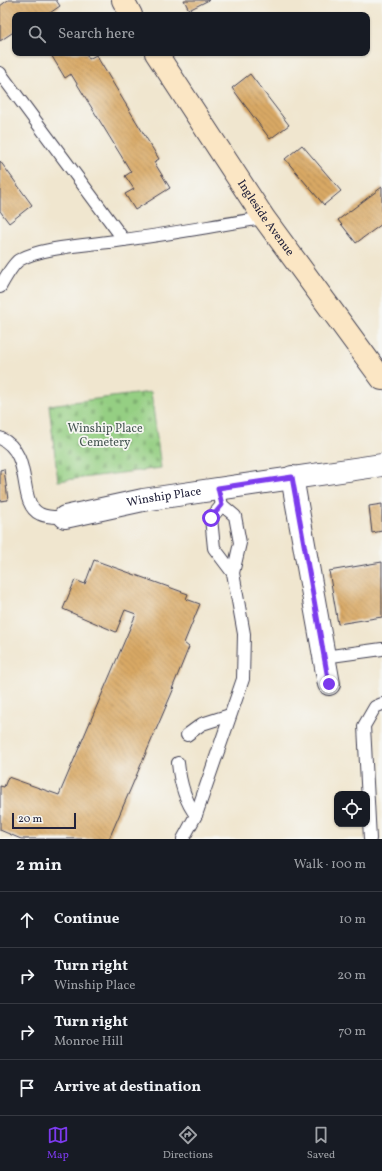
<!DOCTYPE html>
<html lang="en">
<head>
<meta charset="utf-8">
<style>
	:root { --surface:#171b24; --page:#242831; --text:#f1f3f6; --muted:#9ea1a6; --line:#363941; --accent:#7c3aed }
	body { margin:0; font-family:Vollkorn,serif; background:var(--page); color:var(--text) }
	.controls { position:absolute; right:12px; bottom:12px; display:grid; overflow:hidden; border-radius:8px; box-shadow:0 1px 3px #0004 }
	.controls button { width:36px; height:36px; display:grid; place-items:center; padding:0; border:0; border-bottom:1px solid var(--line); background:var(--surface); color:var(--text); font:20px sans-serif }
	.scale { position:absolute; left:12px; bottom:10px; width:64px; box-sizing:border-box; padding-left:4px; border:2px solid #22223b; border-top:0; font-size:11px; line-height:14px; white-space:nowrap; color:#22223b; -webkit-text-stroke:3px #f6f6f2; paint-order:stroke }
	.stop { position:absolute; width:12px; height:12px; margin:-9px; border:3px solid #7c3aed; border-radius:50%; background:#fff }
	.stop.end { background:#7c3aed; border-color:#fff; box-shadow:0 1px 4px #0008 }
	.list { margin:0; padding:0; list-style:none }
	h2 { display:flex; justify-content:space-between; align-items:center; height:52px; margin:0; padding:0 16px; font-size:17px }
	h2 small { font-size:13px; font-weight:400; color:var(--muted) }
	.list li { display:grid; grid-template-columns:26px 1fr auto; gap:12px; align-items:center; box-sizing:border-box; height:56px; padding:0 16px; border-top:1px solid var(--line) }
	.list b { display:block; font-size:15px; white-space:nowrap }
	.list p { margin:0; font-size:13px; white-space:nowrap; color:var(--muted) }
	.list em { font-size:13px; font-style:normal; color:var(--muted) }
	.icon { flex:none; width:22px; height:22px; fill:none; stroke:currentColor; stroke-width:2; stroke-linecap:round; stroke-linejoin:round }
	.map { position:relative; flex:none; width:382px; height:839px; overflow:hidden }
	.search { position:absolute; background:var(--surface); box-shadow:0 1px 3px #0004; left:12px; right:12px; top:12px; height:44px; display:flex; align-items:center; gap:10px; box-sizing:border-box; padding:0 14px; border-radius:8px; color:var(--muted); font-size:15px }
	.sheet { height:276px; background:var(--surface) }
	nav { display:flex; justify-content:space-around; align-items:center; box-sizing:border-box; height:56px; border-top:1px solid var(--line); background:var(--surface); font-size:11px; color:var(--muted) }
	nav a { display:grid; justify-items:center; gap:2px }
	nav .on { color:var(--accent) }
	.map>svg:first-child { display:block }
	.cemetery { fill:url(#cemetery-stones); stroke:#5c785f }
	.building { fill:url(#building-back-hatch) }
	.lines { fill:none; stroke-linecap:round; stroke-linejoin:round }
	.lane-casing { stroke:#413f51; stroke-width:14 }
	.street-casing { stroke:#413f51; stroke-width:24 }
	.secondary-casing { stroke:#413f51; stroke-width:24 }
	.lane { stroke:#fff; stroke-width:12 }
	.street { stroke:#fff; stroke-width:22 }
	.secondary { stroke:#fbe6c4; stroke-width:22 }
	.route { stroke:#7c3aed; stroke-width:5 }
	.labels { text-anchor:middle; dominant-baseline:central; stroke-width:3.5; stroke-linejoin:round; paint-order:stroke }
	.street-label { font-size:12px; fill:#22223b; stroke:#f6f6f2 }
	.park-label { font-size:12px; fill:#445651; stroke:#f6f6f2 }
</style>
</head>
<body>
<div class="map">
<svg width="382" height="839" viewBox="0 0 382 839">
	<defs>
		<pattern id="cemetery-stones" width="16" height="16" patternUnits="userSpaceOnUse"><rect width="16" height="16" fill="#95cf83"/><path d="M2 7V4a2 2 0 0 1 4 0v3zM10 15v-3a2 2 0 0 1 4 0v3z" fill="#80b172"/></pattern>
		<pattern id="building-back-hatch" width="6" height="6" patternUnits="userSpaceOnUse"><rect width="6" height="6" fill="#d9a965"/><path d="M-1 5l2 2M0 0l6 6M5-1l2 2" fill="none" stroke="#b08954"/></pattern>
	</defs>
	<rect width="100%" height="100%" fill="#f6f6f2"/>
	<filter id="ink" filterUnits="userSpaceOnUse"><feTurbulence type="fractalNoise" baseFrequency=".025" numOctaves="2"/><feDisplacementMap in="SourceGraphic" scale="8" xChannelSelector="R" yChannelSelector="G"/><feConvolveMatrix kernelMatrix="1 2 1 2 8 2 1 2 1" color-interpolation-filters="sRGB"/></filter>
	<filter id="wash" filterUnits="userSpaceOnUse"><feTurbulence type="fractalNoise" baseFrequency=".012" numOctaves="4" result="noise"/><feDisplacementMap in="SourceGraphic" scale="16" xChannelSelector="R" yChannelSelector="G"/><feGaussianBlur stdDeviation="0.9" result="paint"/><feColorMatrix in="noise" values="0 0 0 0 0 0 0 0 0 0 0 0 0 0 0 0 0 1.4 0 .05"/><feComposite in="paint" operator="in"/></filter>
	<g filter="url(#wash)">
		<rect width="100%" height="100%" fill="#f0e6cf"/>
		<path class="cemetery" d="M 151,392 L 161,468 L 58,481 L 49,405 Z"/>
		<g id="blocks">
			<g class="building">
				<path d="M 8,0 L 56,0 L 60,6 L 47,15 L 15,15 L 15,31 L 0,41 L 0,6 Z"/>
				<path d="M 184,0 L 209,0 L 189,10 Z"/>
				<path d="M 50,53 L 86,53 L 89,59 L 96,55 L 159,159 L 154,162 L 170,188 L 135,210 L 125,194 L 134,189 L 125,176 L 131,172 L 71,74 L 65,78 Z"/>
				<path d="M 250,74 L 289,125 L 270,139 L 232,88 Z"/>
				<path d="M 302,145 L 341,191 L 324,205 L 285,159 Z"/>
				<path d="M 0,161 L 32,205 L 9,223 L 0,211 Z"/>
				<path d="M 382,187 L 382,224 L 356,243 L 338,220 Z"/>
				<path d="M 4,469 L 8,500 L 0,501 L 0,470 Z"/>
				<path d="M 382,504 L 382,531 L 372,533 L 369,506 Z"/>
				<path d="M 94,560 L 188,594 L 186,599 L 200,604 L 184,643 L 189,647 L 172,689 L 174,688 L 109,839 L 21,839 L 0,830 L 0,786 L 4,787 L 8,777 L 59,795 L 136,614 L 125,610 L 116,632 L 63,609 L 75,580 L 85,584 Z"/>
				<path d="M 382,562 L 382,617 L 338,624 L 329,571 Z"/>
			</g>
		</g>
	</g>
	<g filter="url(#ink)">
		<use href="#blocks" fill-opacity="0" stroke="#413f51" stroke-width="1"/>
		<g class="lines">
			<g class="lane-casing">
				<g id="lane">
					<path d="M 0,73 L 124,240"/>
					<path d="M 0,287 C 4,280 12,265 19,260 C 44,246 93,245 123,240 C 170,234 217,225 264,218"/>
					<path d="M 0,438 C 35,454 16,503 40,514 C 48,518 57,517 65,517"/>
					<path d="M 222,505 L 211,518 L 214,548 L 233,573"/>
					<path d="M 324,657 L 382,649"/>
					<path d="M 187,735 L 202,724 L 230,715"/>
					<path d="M 178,763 C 180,782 184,800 196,815"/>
					<path d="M 183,839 L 196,815 L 243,679 L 244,634 L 233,573 L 240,543 L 235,516 L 222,505 L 218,488"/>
					<path d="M 370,839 L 364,726 L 375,707 L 382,704"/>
				</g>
			</g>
			<g class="street-casing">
				<g id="street">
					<path d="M 292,477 L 329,684"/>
					<path id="s1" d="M 65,517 L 143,500 L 382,465"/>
				</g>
			</g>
			<g class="secondary-casing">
				<g id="secondary">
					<path d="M 123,0 L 131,15"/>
					<path id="s2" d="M 156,53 L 264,218 L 382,379"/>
				</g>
			</g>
			<use href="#lane" class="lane"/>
			<use href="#street" class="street"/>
			<use href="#secondary" class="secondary"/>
		</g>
	</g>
	<g class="lines" filter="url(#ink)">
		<path class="route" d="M 211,518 L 222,505 L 218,488 L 292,477 L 329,684"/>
	</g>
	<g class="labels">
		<g class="street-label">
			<text stroke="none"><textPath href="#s2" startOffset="198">Ingleside Avenue</textPath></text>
			<text stroke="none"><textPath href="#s1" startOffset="101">Winship Place</textPath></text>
		</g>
		<g class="park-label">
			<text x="105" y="429">Winship Place<tspan x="105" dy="14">Cemetery</tspan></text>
		</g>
	</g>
</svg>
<div class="controls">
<button><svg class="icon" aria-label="locate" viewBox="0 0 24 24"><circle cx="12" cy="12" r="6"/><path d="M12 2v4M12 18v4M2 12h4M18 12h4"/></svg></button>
</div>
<div class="scale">20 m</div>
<div class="stop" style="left:211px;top:518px"></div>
<div class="stop end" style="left:329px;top:684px"></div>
<div class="search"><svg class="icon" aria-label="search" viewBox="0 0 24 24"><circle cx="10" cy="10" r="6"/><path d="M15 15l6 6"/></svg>Search here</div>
</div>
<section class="sheet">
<h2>2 min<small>Walk · 100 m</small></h2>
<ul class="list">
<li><svg class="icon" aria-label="ahead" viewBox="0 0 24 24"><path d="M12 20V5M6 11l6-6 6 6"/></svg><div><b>Continue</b></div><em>10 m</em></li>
<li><svg class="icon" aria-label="right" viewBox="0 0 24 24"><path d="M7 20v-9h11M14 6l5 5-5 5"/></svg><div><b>Turn right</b><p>Winship Place</p></div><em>20 m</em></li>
<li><svg class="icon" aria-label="right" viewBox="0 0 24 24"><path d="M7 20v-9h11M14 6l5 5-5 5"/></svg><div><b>Turn right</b><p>Monroe Hill</p></div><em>70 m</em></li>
<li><svg class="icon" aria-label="arrive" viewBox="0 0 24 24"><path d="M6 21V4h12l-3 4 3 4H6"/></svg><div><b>Arrive at destination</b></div></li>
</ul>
</section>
<nav>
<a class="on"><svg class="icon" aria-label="map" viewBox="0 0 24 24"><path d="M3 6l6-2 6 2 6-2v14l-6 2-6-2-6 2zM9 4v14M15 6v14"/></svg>Map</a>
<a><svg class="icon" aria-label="directions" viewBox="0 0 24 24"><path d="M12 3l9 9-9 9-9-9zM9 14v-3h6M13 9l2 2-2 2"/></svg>Directions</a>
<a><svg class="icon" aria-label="saved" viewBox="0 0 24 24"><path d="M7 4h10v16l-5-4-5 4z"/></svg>Saved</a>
</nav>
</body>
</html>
